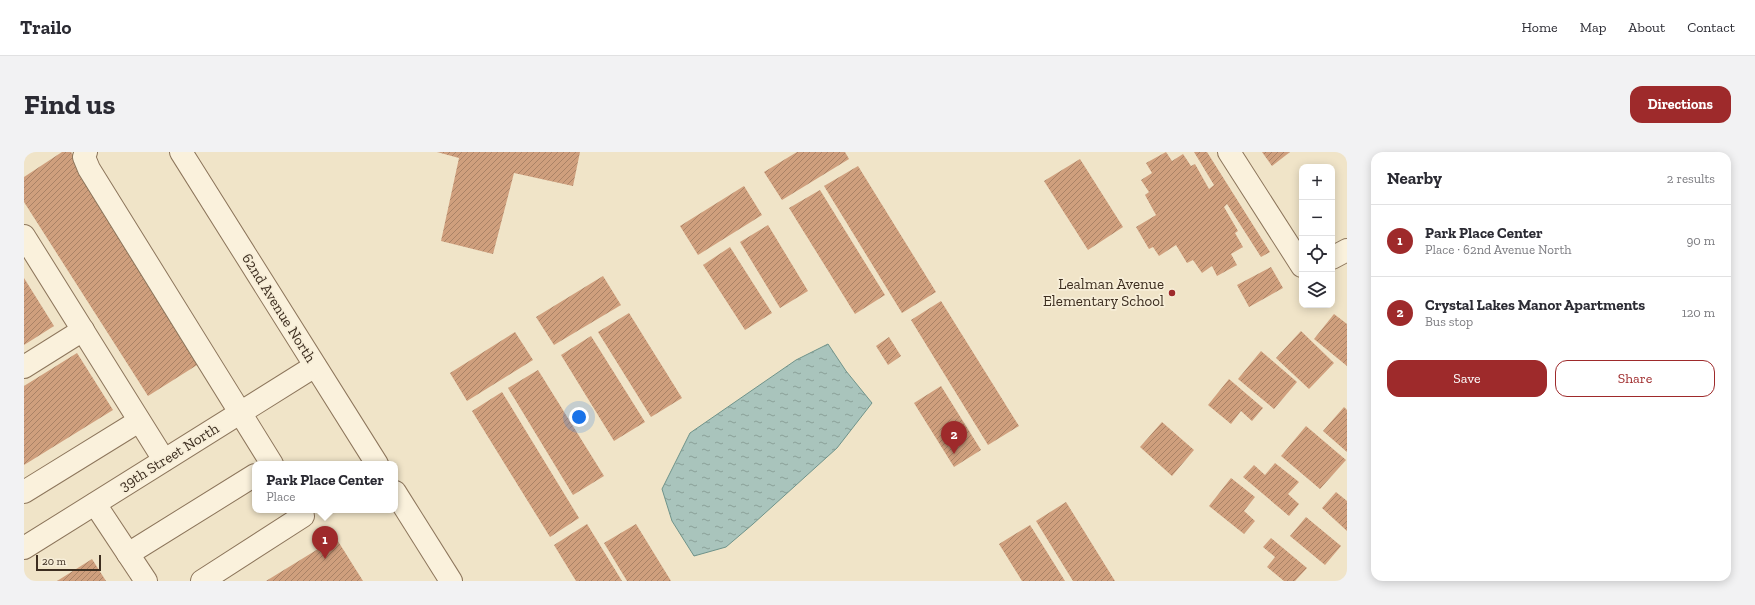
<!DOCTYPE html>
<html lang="en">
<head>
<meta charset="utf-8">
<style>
	:root { --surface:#fff; --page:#f2f2f3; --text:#2b2b33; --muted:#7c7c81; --line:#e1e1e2; --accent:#9e2a2b }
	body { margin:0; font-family:"Zilla Slab",serif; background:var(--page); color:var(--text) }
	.controls { position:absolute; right:12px; top:12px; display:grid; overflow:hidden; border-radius:8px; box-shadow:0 2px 10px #0003 }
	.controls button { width:36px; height:36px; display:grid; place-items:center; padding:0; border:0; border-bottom:1px solid var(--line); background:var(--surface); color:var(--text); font:20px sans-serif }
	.scale { position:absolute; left:12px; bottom:10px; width:65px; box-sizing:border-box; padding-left:4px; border:2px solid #3d2e20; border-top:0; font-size:11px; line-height:14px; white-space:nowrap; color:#3d2e20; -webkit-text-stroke:3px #f7eed8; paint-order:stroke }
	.you { position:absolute; left:555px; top:265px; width:14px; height:14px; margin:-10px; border:3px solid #fff; border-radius:50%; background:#1a73e8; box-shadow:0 0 0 6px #1a73e833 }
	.badge { display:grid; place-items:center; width:26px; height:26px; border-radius:50%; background:var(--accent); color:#fff; font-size:13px; font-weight:700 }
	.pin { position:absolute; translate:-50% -33px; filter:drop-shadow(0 1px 2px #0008) }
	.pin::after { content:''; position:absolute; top:21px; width:14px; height:12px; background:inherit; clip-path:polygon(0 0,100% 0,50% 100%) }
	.popup { position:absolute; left:228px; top:309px; width:146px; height:52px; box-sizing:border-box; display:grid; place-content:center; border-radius:8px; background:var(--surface); filter:drop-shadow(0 1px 3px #0005); font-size:13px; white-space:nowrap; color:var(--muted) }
	.popup b { font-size:15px; color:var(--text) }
	.popup::after { content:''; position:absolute; left:50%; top:100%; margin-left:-8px; border:8px solid transparent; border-top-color:var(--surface) }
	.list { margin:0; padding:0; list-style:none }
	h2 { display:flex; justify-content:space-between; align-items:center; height:52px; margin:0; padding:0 16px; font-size:17px }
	h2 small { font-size:13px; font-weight:400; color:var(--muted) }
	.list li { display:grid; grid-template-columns:26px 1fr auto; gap:12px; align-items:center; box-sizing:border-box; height:72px; padding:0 16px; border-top:1px solid var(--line) }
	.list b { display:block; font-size:15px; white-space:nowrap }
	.list p { margin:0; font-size:13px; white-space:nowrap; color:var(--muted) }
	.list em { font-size:13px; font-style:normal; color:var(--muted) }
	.actions { display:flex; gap:8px; padding:12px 16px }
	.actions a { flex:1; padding:9px 0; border:1px solid var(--accent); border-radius:12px; text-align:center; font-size:14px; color:var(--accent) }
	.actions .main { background:var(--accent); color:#fff }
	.icon { flex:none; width:22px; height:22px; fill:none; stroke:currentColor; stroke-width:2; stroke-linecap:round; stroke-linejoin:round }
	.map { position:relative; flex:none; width:1323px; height:429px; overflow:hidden; border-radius:12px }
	header { display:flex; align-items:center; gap:24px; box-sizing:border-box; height:56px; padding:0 20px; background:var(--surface); border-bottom:1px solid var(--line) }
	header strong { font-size:19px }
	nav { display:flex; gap:22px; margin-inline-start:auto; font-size:14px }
	.intro { display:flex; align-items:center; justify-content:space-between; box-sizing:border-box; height:96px; padding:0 24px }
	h1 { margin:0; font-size:28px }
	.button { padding:10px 18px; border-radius:12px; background:var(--accent); color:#fff; font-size:14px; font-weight:700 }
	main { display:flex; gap:24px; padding:0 24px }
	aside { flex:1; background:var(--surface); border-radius:12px; box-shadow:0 2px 10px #0003 }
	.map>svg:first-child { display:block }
	.water { fill:url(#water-ripples); stroke:#6f938a }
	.building { fill:url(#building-hatch) }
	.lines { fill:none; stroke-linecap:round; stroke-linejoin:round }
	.minor-casing { stroke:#8d765c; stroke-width:24 }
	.minor { stroke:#faf1dc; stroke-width:22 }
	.poi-dot { fill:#9e2a2b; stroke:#f7eed8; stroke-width:1.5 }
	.labels { text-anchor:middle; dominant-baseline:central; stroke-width:3.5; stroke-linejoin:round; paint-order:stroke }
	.poi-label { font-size:15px; fill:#3d2e20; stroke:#f7eed8; text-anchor:end }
	.street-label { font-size:15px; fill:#3d2e20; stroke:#f7eed8 }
</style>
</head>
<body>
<header>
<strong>Trailo</strong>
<nav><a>Home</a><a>Map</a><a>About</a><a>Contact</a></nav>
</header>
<div class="intro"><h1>Find us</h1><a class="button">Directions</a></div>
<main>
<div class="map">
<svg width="1323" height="429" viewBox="0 0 1323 429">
	<defs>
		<pattern id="water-ripples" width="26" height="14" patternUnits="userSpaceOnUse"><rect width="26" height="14" fill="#a9c4bc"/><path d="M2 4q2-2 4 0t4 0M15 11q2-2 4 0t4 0" fill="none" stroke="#8ba098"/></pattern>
		<pattern id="building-hatch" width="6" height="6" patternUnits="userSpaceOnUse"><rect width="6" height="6" fill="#cf9f7d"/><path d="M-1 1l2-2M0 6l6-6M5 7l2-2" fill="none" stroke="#a98266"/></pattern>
	</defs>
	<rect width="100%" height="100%" fill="#f0e4c8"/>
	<path class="water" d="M 804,192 L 822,219 L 848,251 L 813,296 L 729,372 L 702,395 L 670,404 L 648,369 L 638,337 L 666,281 L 772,208 Z"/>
	<g class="building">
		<path d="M 38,0 L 47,0 L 181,208 L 124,244 L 0,50 L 0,25 Z"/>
		<path d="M 413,0 L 556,0 L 549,34 L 490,21 L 469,102 L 417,89 L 435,6 Z"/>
		<path d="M 773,0 L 821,0 L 825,7 L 758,48 L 740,20 Z"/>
		<path d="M 1142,0 L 1148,9 L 1159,2 L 1167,14 L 1171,12 L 1185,37 L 1190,33 L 1170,0 L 1183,0 L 1246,100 L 1237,105 L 1203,52 L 1200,55 L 1214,79 L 1211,81 L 1219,95 L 1207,102 L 1213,113 L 1193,124 L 1188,114 L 1178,121 L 1169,108 L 1163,111 L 1152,93 L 1135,104 L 1129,95 L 1125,97 L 1112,75 L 1132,63 L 1121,43 L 1125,40 L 1117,28 L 1128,21 L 1122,11 Z"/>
		<path d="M 1238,0 L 1266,0 L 1248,14 Z"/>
		<path d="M 1056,7 L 1099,75 L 1064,98 L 1020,29 Z"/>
		<path d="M 834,14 L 912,140 L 878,161 L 800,34 Z"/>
		<path d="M 720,34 L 738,63 L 674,103 L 656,74 Z"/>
		<path d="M 796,38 L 861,143 L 831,162 L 765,56 Z"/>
		<path d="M 744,73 L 784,139 L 756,156 L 716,90 Z"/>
		<path d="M 706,95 L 748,161 L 721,178 L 679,113 Z"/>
		<path d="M 1247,115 L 1259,136 L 1225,155 L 1213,133 Z"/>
		<path d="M 579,124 L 597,153 L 530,193 L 512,165 Z"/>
		<path d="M 0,126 L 30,174 L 0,193 Z"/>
		<path d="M 917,149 L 995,274 L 964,293 L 887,168 Z"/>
		<path d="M 605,161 L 658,246 L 627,265 L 574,180 Z"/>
		<path d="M 1310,162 L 1323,172 L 1323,214 L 1290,187 Z"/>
		<path d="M 1277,179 L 1310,211 L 1285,237 L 1252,206 Z"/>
		<path d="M 491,180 L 509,208 L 443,249 L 426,221 Z"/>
		<path d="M 567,184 L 621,270 L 590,289 L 537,203 Z"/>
		<path d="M 865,185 L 877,204 L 864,213 L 852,194 Z"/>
		<path d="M 1237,199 L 1273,230 L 1250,257 L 1214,227 Z"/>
		<path d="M 53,201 L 89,258 L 0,313 L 0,234 Z"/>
		<path d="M 514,218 L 580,324 L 549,343 L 484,236 Z"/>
		<path d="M 1205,227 L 1239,256 L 1228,269 L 1217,259 L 1207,272 L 1184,253 Z"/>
		<path d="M 917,234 L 957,298 L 930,315 L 890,251 Z"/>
		<path d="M 478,240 L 555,366 L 526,385 L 448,259 Z"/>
		<path d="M 1320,255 L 1323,258 L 1323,300 L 1299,279 Z"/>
		<path d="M 1138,270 L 1170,298 L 1148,324 L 1116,295 Z"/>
		<path d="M 1282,274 L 1322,308 L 1296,337 L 1257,304 Z"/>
		<path d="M 1251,311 L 1275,330 L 1264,342 L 1275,352 L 1265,364 L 1219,325 L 1230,313 L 1241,323 Z"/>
		<path d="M 1207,326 L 1231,345 L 1220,359 L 1231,369 L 1220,382 L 1185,354 Z"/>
		<path d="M 1312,340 L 1323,349 L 1323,379 L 1298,356 Z"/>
		<path d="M 1042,350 L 1091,429 L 1049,429 L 1012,369 Z"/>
		<path d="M 1282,365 L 1317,394 L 1301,413 L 1266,384 Z"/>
		<path d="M 563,372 L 598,429 L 552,429 L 530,393 Z"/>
		<path d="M 612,372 L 647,429 L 603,429 L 580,391 Z"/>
		<path d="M 1006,373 L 1041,429 L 998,429 L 975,392 Z"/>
		<path d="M 312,386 L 339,429 L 242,429 Z"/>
		<path d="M 1247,386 L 1283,416 L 1271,429 L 1260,429 L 1243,415 L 1251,405 L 1239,395 Z"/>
		<path d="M 68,407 L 82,429 L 33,429 Z"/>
	</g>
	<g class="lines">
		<g class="minor-casing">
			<g id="minor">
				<path d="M 62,0 L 60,5 L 65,17 L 248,312"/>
				<path d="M 157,0 L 353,312"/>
				<path d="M 1205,0 L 1278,114"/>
				<path d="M 0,84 L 140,308"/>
				<path d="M 1308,106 L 1323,98"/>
				<path d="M 0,215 L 59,178"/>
				<path d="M 0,340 L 115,269"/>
				<path d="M 371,340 L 427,429"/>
				<path d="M 71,352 L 122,429"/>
				<path d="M 0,396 L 291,214"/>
				<path d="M 104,402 L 231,323"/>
				<path d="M 178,429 L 279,364 L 276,358"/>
			</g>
		</g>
		<use href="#minor" class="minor"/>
	</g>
	<circle class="poi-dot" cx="1148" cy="141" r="4"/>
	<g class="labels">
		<g class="poi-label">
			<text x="1140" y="132">Lealman Avenue<tspan x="1140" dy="17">Elementary School</tspan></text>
		</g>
		<g class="street-label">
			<text transform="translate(255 156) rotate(58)">62nd Avenue North</text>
			<text transform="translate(145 305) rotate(-32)">39th Street North</text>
		</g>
	</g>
</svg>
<div class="controls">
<button>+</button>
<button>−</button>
<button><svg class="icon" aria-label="locate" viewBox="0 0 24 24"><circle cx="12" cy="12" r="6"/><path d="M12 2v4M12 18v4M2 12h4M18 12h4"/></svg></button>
<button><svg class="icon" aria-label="layers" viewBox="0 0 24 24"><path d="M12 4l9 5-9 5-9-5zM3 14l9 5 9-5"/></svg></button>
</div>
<div class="scale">20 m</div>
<div class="you"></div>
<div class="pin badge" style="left:301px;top:407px">1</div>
<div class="popup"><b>Park Place Center</b>Place</div>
<div class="pin badge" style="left:930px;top:302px">2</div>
</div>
<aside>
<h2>Nearby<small>2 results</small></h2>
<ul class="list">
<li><span class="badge">1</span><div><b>Park Place Center</b><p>Place · 62nd Avenue North</p></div><em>90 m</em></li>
<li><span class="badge">2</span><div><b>Crystal Lakes Manor Apartments</b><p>Bus stop</p></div><em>120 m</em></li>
</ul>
<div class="actions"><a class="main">Save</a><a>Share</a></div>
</aside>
</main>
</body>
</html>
